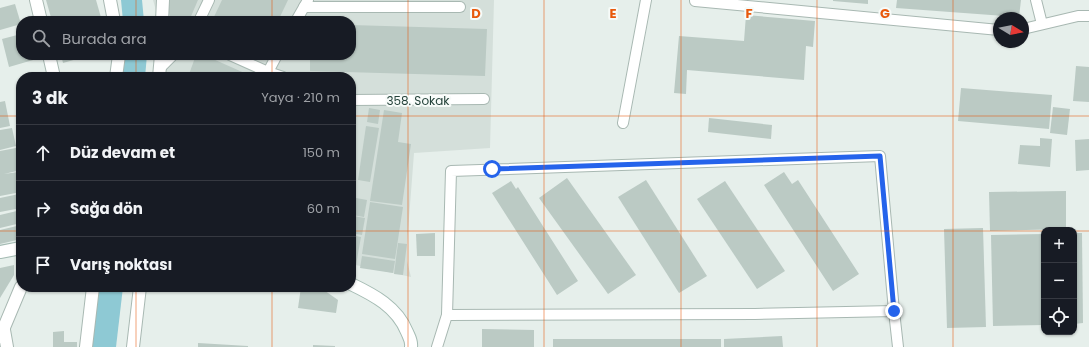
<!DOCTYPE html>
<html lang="tr">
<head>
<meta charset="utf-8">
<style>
	:root { --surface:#171b24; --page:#242831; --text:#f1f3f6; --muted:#9ea1a6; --line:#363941 }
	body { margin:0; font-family:Poppins,sans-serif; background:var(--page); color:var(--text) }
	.controls { position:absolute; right:12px; bottom:12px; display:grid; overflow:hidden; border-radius:8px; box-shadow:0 1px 3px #0004 }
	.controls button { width:36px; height:36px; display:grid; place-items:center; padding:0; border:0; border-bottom:1px solid var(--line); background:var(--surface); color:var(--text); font:20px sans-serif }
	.compass { position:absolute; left:993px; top:12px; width:36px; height:36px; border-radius:50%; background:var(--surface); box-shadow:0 1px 3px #0004; rotate:100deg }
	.stop { position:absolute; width:12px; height:12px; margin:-9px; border:3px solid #2563eb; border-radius:50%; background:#fff }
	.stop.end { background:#2563eb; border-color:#fff; box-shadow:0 1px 4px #0008 }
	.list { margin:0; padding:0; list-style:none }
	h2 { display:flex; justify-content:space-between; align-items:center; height:52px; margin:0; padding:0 16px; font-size:17px }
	h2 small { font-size:13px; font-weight:400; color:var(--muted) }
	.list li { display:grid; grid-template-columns:26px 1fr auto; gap:12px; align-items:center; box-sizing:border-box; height:56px; padding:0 16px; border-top:1px solid var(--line) }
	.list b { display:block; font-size:15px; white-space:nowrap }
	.list em { font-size:13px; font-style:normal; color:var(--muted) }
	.icon { flex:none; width:22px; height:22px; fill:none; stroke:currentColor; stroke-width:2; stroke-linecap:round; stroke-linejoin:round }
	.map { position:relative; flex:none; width:1089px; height:347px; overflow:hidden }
	.search { position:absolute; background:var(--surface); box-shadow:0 1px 3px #0004; left:16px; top:16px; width:340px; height:44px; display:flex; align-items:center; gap:10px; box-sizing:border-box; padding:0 14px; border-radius:16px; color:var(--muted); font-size:15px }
	.panel { position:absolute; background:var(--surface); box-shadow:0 1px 3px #0004; left:16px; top:72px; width:340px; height:220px; border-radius:16px }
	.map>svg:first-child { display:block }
	.built { fill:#d4dfda }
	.water { fill:#8ec9d4 }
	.building { fill:#bbcac4 }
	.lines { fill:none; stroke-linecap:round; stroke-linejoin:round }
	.lane-casing { stroke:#a8b8b2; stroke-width:12 }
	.street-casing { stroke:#a8b8b2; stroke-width:14 }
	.secondary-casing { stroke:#a4bbb3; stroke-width:14 }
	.lane { stroke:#fff; stroke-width:10 }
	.street { stroke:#fff; stroke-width:12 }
	.secondary { stroke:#fff; stroke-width:12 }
	.route { stroke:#2563eb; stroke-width:5 }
	.grid { fill:none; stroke:#e8590c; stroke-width:1; stroke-opacity:0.55 }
	.labels { text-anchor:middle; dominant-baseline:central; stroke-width:4; stroke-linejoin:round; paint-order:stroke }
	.street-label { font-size:12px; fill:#24423a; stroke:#f7fbf9 }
	.grid-label { font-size:13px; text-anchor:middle; font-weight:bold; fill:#e8590c; stroke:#f7fbf9; stroke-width:4; stroke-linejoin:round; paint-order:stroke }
</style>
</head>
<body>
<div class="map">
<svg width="1089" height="347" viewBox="0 0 1089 347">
	<rect width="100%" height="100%" fill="#e6efeb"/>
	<path class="built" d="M 153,0 L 494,0 L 490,148 L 414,153 L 407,244 L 407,261 L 411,277 L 351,264 L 351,77 L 162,77 L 164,55 L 351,55 L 351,21 L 159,21 Z"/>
	<g class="water">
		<path d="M 121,0 L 142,0 L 144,21 L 123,21 Z"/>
		<path d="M 124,55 L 147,55 L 145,77 L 122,77 Z"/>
		<path d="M 99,287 L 123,287 L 116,347 L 92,347 Z"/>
	</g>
	<g class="building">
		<path d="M 46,0 L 96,0 L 102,21 L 52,21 Z"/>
		<path d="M 166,0 L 198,0 L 189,21 L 171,21 Z"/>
		<path d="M 222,0 L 288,0 L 278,21 L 212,21 Z"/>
		<path d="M 833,0 L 868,0 L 868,4 L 833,1 Z"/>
		<path d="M 897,0 L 1021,0 L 1019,17 L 896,8 Z"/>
		<path d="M 15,4 L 21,24 L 0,30 L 0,8 Z"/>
		<path d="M 746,15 L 815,21 L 813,47 L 806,46 L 804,80 L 687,70 L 686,94 L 674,93 L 679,36 L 744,41 Z"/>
		<path d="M 351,25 L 487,29 L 485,76 L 310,71 L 310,55 L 351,55 Z"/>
		<path d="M 21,34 L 21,55 L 39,55 L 40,58 L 9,67 L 2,39 Z"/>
		<path d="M 61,55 L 91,55 L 63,63 Z"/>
		<path d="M 196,55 L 204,55 L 249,75 L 248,77 L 188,77 Z"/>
		<path d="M 1076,66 L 1089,67 L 1089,102 L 1073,101 Z"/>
		<path d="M 961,88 L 1052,95 L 1049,129 L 958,121 Z"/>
		<path d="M 5,101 L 10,126 L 0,128 L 0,102 Z"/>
		<path d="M 1053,107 L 1070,109 L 1067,135 L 1050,133 Z"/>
		<path d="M 369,108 L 380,110 L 378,124 L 367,122 Z"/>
		<path d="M 384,110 L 402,113 L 398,142 L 411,144 L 402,205 L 370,201 Z"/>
		<path d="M 709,118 L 772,125 L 771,139 L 708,132 Z"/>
		<path d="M 366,126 L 379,128 L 370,182 L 358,180 Z"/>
		<path d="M 12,128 L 16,146 L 0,150 L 0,130 Z"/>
		<path d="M 1040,138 L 1052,139 L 1050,167 L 1018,164 L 1020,145 L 1040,146 Z"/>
		<path d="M 1089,139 L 1089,170 L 1076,171 L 1075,140 Z"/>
		<path d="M 21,147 L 21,170 L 4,174 L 18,172 L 21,192 L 0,196 L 0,151 Z"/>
		<path d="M 784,172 L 792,184 L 798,180 L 859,274 L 833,291 L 764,185 Z"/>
		<path d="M 567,178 L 636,275 L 608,294 L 539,198 Z"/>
		<path d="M 646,180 L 707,276 L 679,293 L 618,197 Z"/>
		<path d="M 511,181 L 516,189 L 518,187 L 578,281 L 557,295 L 492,193 Z"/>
		<path d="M 725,181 L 785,271 L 757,289 L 697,199 Z"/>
		<path d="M 1066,191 L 1066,229 L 990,231 L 989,192 Z"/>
		<path d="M 19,194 L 21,208 L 0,212 L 0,198 Z"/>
		<path d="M 356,198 L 367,200 L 364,217 L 353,215 Z"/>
		<path d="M 370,202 L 403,207 L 395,259 L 362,254 Z"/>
		<path d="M 21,210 L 21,223 L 0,228 L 0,215 Z"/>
		<path d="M 353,216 L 365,218 L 362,235 L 351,233 Z"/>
		<path d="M 21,225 L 21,239 L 0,244 L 0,230 Z"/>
		<path d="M 983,228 L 986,327 L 947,328 L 944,229 Z"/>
		<path d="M 435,233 L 435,256 L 417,256 L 416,234 Z"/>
		<path d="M 1074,233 L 1082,233 L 1083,323 L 1074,324 Z"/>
		<path d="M 1044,234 L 1044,325 L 993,326 L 991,235 Z"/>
		<path d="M 351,235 L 361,237 L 356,265 L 351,264 L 352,250 L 351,250 Z"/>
		<path d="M 398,243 L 407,244 L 403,275 L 394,274 Z"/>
		<path d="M 362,256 L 395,261 L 393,273 L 360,268 Z"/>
		<path d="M 14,265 L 14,275 L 0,298 L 0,268 Z"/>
		<path d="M 301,287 L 321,288 L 338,300 L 336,313 L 298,308 Z"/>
		<path d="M 482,329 L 534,330 L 534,347 L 482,347 Z"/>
		<path d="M 64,331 L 64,342 L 77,342 L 77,347 L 53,347 L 53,332 Z"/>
		<path d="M 782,336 L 783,347 L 724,347 L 724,339 Z"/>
		<rect x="553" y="339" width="168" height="8"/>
		<path d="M 198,343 L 248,346 L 248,347 L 198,347 Z"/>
		<path d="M 313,345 L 335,346 L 335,347 L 313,347 Z"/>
	</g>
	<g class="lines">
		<g class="lane-casing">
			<g id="lane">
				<path d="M 1036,0 L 1042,24"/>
				<path d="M 695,1 L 999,30"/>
				<path d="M 304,7 L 460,7"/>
				<path d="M 199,21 L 209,0"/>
				<path d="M 296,21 L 308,0"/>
				<path d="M 1023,29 L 1078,16 L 1089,16"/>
				<path d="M 230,55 L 268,72 L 283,77"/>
				<path d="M 160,68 L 173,55"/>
				<path d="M 267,77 L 268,72 L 277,55"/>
				<path d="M 351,100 L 484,99"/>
				<path d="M 623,123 L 646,0"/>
				<path d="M 447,315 L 451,171 L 880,156 L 894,311"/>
				<path d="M 437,347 L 447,315 L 755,314 L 894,311 L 898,347"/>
			</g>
		</g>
		<g class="street-casing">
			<g id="street">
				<path d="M 36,0 L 41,21"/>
				<path d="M 110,0 L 114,21"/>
				<path d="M 162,21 L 163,0"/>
				<path d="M 49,55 L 54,77"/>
				<path d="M 116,77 L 119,55"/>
				<path d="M 159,77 L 161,55"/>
				<path d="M 4,330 L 7,347"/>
				<path d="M 0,337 L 21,287"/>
				<path d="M 86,347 L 93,287"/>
				<path d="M 133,347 L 140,287"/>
			</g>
		</g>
		<g class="secondary-casing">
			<g id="secondary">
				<path d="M 0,252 L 21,248"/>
				<path d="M 351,284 C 374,295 397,307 407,332 C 409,337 412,341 411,347"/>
			</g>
		</g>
		<use href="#lane" class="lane"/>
		<use href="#street" class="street"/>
		<use href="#secondary" class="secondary"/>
	</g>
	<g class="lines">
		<path class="route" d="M 492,169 L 880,156 L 894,311"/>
	</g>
	<path class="grid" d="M 136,0 L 136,21M 272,0 L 272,21M 408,0 L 408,347M 544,0 L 544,347M 681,0 L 681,347M 817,0 L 817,347M 953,0 L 953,347M 136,55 L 136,77M 272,55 L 272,77M 0,116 L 21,116M 351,116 L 1089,116M 0,231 L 21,231M 351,231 L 1044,231M 1074,231 L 1089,231M 136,287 L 136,347M 272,287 L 272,347"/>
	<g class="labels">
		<g class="street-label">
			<text x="418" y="100">358. Sokak</text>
		</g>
	</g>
	<g class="grid-label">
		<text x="476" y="18">D</text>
		<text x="613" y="18">E</text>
		<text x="749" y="18">F</text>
		<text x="885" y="18">G</text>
	</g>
</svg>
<div class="controls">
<button>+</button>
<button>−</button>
<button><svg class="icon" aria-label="locate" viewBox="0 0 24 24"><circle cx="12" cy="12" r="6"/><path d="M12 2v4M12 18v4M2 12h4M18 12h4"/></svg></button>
</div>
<svg class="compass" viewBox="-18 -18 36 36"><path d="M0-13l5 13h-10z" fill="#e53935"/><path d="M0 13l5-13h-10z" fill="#9ea1a6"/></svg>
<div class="stop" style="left:492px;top:169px"></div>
<div class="stop end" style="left:894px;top:311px"></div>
<div class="search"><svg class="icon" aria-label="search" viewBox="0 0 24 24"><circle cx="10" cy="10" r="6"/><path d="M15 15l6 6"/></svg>Burada ara</div>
<section class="panel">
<h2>3 dk<small>Yaya · 210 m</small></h2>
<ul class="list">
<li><svg class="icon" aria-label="ahead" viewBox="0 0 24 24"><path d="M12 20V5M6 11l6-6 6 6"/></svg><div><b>Düz devam et</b></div><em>150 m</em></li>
<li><svg class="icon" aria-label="right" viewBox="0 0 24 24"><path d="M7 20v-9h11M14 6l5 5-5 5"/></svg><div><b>Sağa dön</b></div><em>60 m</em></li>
<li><svg class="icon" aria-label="arrive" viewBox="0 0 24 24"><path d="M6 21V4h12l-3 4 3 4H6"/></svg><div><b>Varış noktası</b></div></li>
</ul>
</section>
</div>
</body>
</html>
